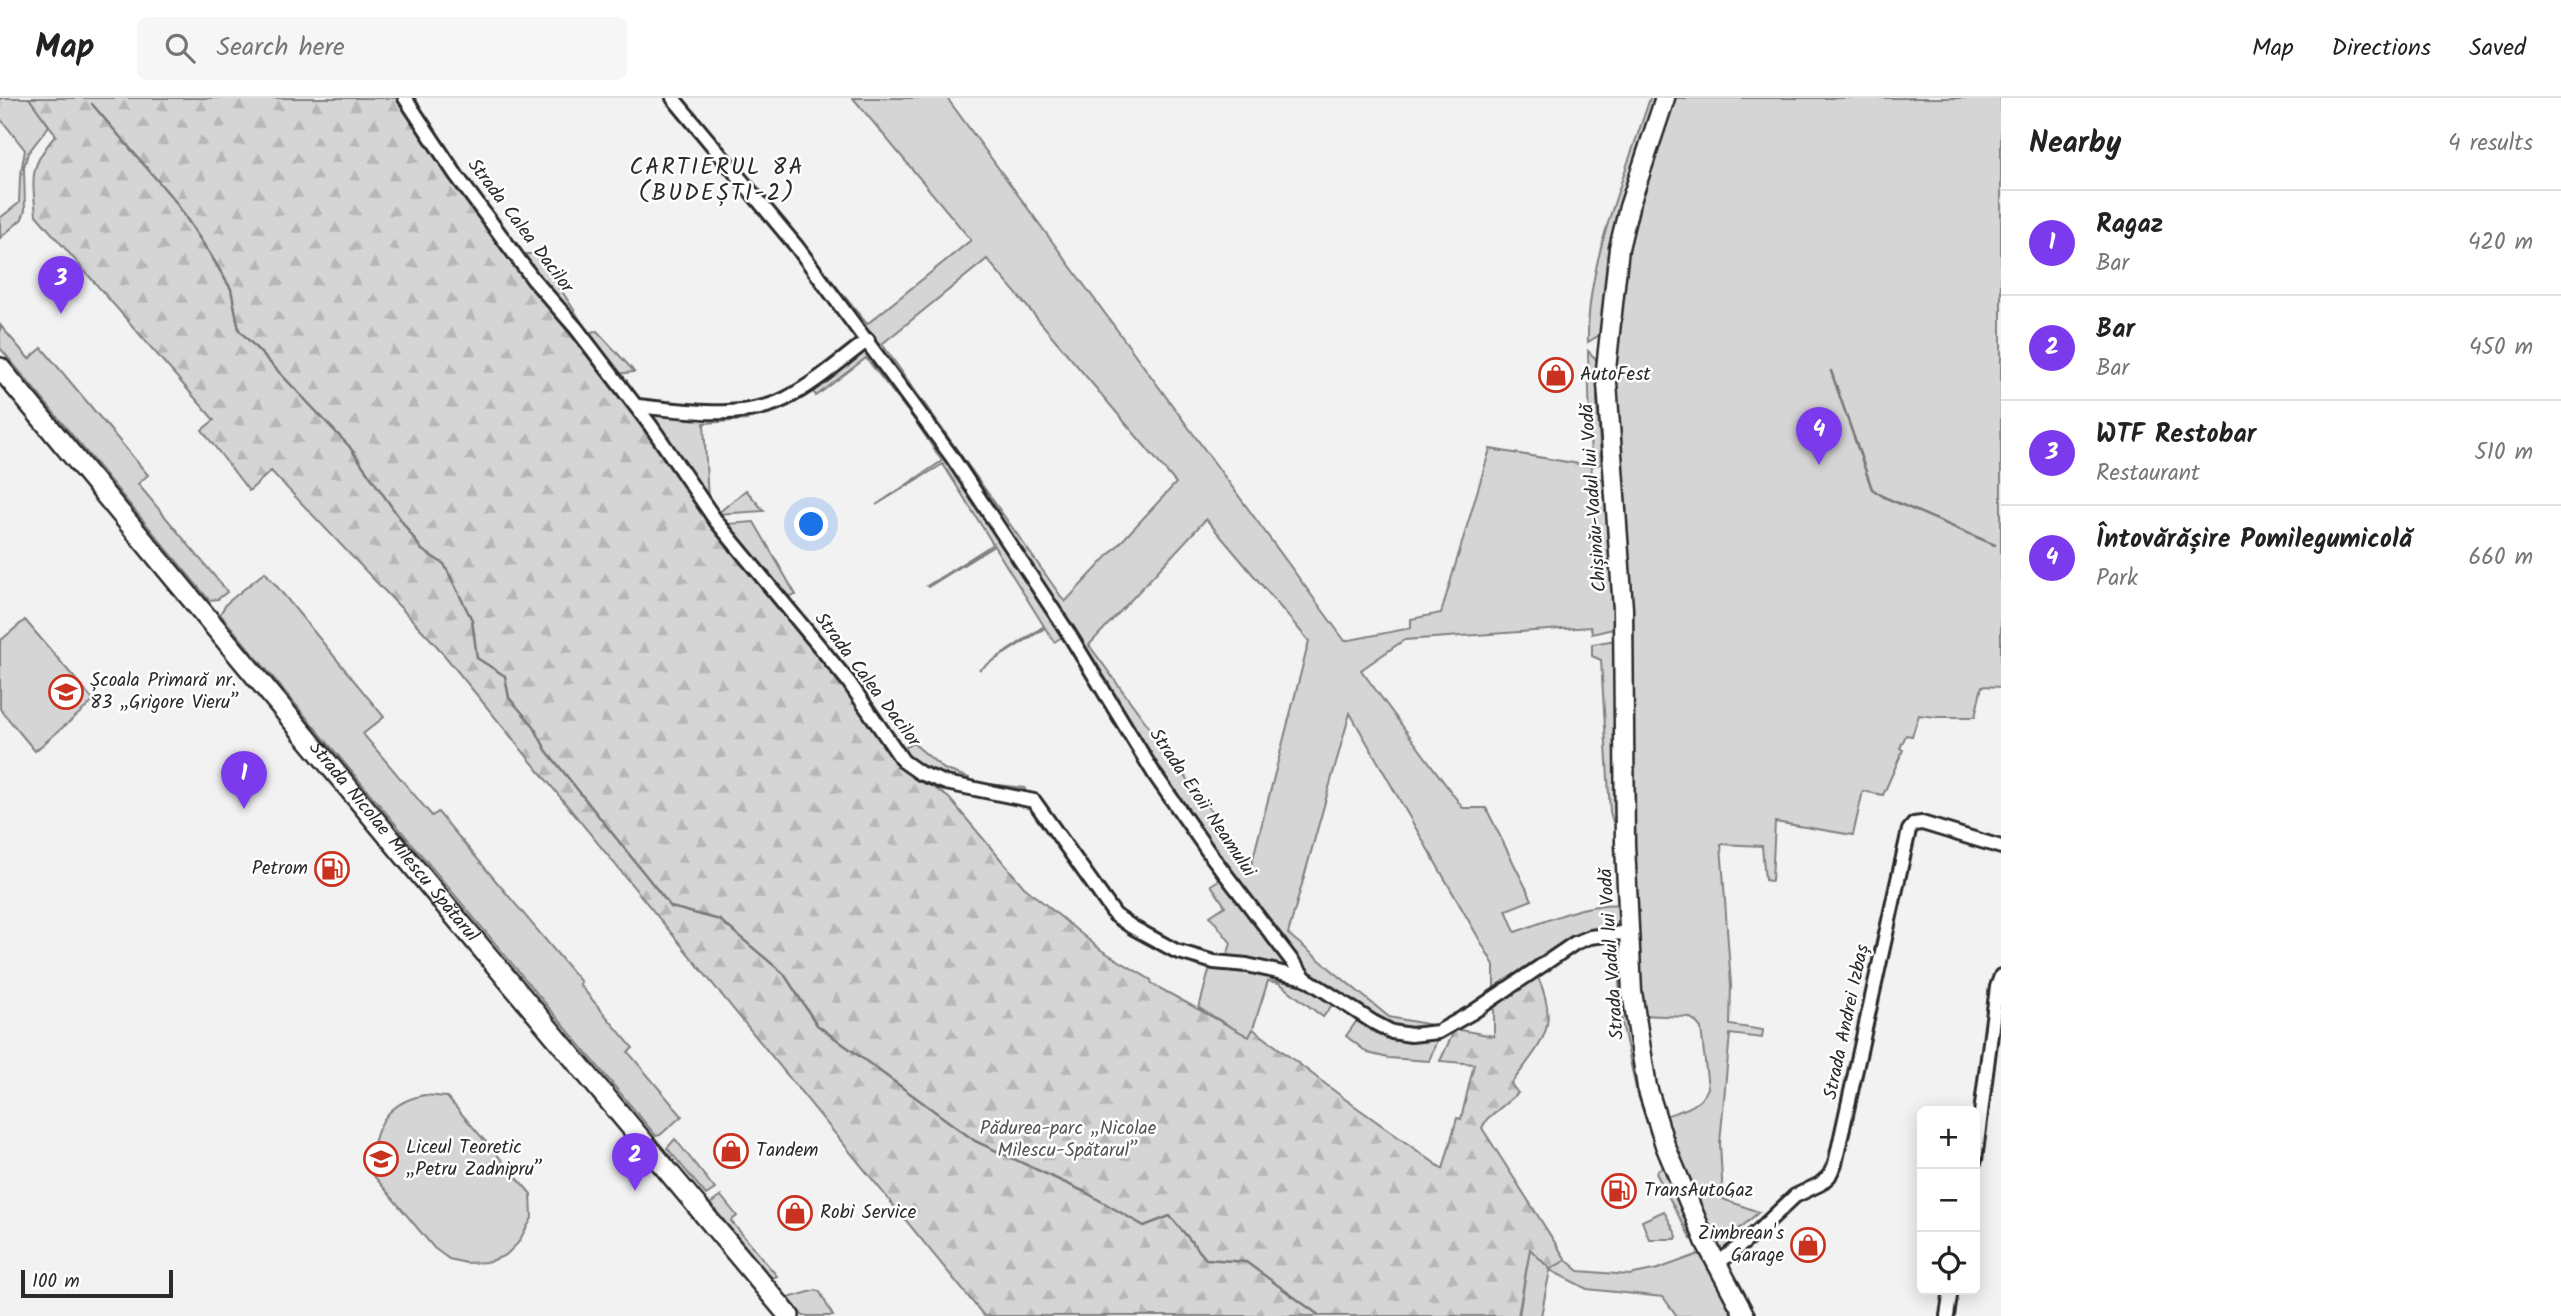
<!DOCTYPE html>
<html lang="en">
<head>
<meta charset="utf-8">
<style>
	:root { --surface:#fff; --page:#f6f6f6; --text:#222; --muted:#767676; --line:#e0e0e0; --accent:#7c3aed }
	body { margin:0; font-family:Kalam,sans-serif; background:var(--page); color:var(--text) }
	.controls { position:absolute; right:21px; bottom:21px; display:grid; overflow:hidden; border-radius:10px; box-shadow:0 4px 18px #0003 }
	.controls button { width:63px; height:63px; display:grid; place-items:center; padding:0; border:0; border-bottom:2px solid var(--line); background:var(--surface); color:var(--text); font:35px sans-serif }
	.scale { position:absolute; left:21px; bottom:18px; width:152px; box-sizing:border-box; padding-left:7px; border:4px solid #2b2b2b; border-top:0; font-size:19px; line-height:24px; white-space:nowrap; color:#2b2b2b; -webkit-text-stroke:5px #fff; paint-order:stroke }
	.you { position:absolute; left:812px; top:427px; width:24px; height:24px; margin:-18px; border:5px solid #fff; border-radius:50%; background:#1a73e8; box-shadow:0 0 0 10px #1a73e833 }
	.badge { display:grid; place-items:center; width:46px; height:46px; border-radius:50%; background:var(--accent); color:#fff; font-size:23px; font-weight:700 }
	.pin { position:absolute; translate:-50% -58px; filter:drop-shadow(0 2px 4px #0008) }
	.pin::after { content:''; position:absolute; top:37px; width:24px; height:21px; background:inherit; clip-path:polygon(0 0,100% 0,50% 100%) }
	.list { margin:0; padding:0; list-style:none }
	h2 { display:flex; justify-content:space-between; align-items:center; height:91px; margin:0; padding:0 28px; font-size:30px }
	h2 small { font-size:23px; font-weight:400; color:var(--muted) }
	.list li { display:grid; grid-template-columns:46px 1fr auto; gap:21px; align-items:center; box-sizing:border-box; height:105px; padding:0 28px; border-top:2px solid var(--line) }
	.list b { display:block; font-size:26px; white-space:nowrap }
	.list p { margin:0; font-size:23px; white-space:nowrap; color:var(--muted) }
	.list em { font-size:23px; font-style:normal; color:var(--muted) }
	.icon { flex:none; width:38px; height:38px; fill:none; stroke:currentColor; stroke-width:2; stroke-linecap:round; stroke-linejoin:round }
	.map { position:relative; flex:none; width:2001px; height:1218px; overflow:hidden }
	header { display:flex; align-items:center; gap:42px; box-sizing:border-box; height:98px; padding:0 35px; background:var(--surface); border-bottom:2px solid var(--line) }
	header strong { font-size:33px }
	nav { display:flex; gap:38px; margin-inline-start:auto; font-size:24px }
	.search { width:490px; height:63px; background:var(--page); display:flex; align-items:center; gap:18px; box-sizing:border-box; padding:0 24px; border-radius:10px; color:var(--muted); font-size:26px }
	main { display:flex }
	aside { flex:1; background:var(--surface) }
	.map>svg:first-child { display:block }
	.green { fill:#d5d5d5; stroke:#808080; stroke-width:2; fill-rule:evenodd }
	.forest { fill:url(#forest-firs); stroke:#808080; stroke-width:2 }
	.lines { fill:none; stroke-linecap:round; stroke-linejoin:round }
	.stream { stroke:#787878; stroke-width:2.5 }
	.street-casing { stroke:#2b2b2b; stroke-width:18 }
	.secondary-casing { stroke:#2b2b2b; stroke-width:23 }
	.primary-casing { stroke:#2b2b2b; stroke-width:24 }
	.street { stroke:#fff; stroke-width:12 }
	.secondary { stroke:#fff; stroke-width:18 }
	.primary { stroke:#fff; stroke-width:19 }
	.labels { text-anchor:middle; dominant-baseline:central; stroke-width:5; stroke-linejoin:round; paint-order:stroke }
	.street-label { font-size:19px; fill:#2b2b2b; stroke:#fff }
	.poi-label { font-size:19px; fill:#2b2b2b; stroke:#fff; text-anchor:start }
	.park-label { font-size:19px; fill:#565656; stroke:#fff }
	.quarter-label { font-size:23px; letter-spacing:2px; fill:#2b2b2b; stroke:#fff }
</style>
</head>
<body>
<header>
<strong>Map</strong>
<div class="search"><svg class="icon" aria-label="search" viewBox="0 0 24 24"><circle cx="10" cy="10" r="6"/><path d="M15 15l6 6"/></svg>Search here</div>
<nav><a>Map</a><a>Directions</a><a>Saved</a></nav>
</header>
<main>
<div class="map">
<svg width="2001" height="1218" viewBox="0 0 2001 1218">
	<defs>
		<pattern id="forest-firs" width="22" height="20" patternUnits="userSpaceOnUse" patternTransform="scale(1.75)"><rect width="22" height="20" fill="#d5d5d5"/><path d="M5 1l3.5 6h-7zM16 11l3.5 6h-7z" fill="#b7b7b7"/></pattern>
	</defs>
	<rect width="100%" height="100%" fill="#f2f2f2"/>
	<filter id="ink" filterUnits="userSpaceOnUse"><feTurbulence type="fractalNoise" baseFrequency=".0143" numOctaves="2"/><feDisplacementMap in="SourceGraphic" scale="14" xChannelSelector="R" yChannelSelector="G"/><feConvolveMatrix kernelMatrix="1 2 1 2 8 2 1 2 1" color-interpolation-filters="sRGB"/></filter>
	<g filter="url(#ink)">
		<g class="green">
			<path d="M 0,0 L 29,0 L 49,28 L 28,55 L 24,69 L 25,112 L 22,121 L 0,140 L 0,120 L 19,105 L 20,80 L 25,52 L 0,20 Z"/>
			<path d="M 853,0 L 947,0 L 1345,543 L 1411,530 L 1411,521 L 1441,515 L 1490,351 L 1591,368 L 1588,253 L 1598,263 L 1597,301 L 1601,366 L 1592,368 L 1591,378 L 1606,382 L 1617,530 L 1592,536 L 1591,529 L 1404,542 L 1361,572 L 1463,710 L 1486,710 L 1532,802 L 1506,812 L 1515,834 C 1548,823 1588,803 1623,807 L 1624,828 L 1586,836 L 1558,849 L 1494,893 L 1494,867 L 1350,615 L 1288,836 L 1389,919 L 1437,928 L 1399,932 L 1391,930 L 1314,880 L 1301,866 L 1158,676 L 1138,637 L 975,383 L 796,139 L 867,226 L 971,142 ZM 987,161 L 1176,385 L 1065,504 L 882,246 ZM 1206,421 L 1309,543 L 1251,768 L 1089,547 Z"/>
			<path d="M 1650,0 L 1657,0 L 1601,236 L 1588,244 C 1586,165 1626,75 1650,0 Z"/>
			<path d="M 1673,0 L 2001,0 L 2001,589 L 1982,588 L 1975,619 L 1936,619 L 1919,617 L 1912,638 L 1906,637 L 1900,650 L 1903,652 L 1883,697 L 1863,693 L 1853,737 L 1775,724 L 1772,783 L 1765,782 L 1762,748 L 1721,746 L 1731,887 L 1730,927 L 1763,932 L 1762,940 L 1730,936 L 1720,1045 L 1723,1101 L 1759,1114 L 1733,1136 L 1739,1143 L 1718,1158 L 1661,1019 C 1680,1013 1700,1010 1708,990 L 1701,930 L 1695,923 L 1689,919 L 1640,917 L 1614,269 L 1626,158 L 1635,117 Z"/>
			<path d="M 519,156 L 538,156 L 581,223 L 574,224 Z"/>
			<path d="M 0,227 L 29,261 L 42,250 L 148,377 L 138,386 L 226,492 L 227,494 L 218,501 L 209,502 L 0,250 Z"/>
			<path d="M 597,233 L 630,269 L 634,274 L 617,276 L 588,238 L 590,234 Z"/>
			<path d="M 868,250 L 935,338 L 1064,538 L 1054,544 L 1045,530 L 979,572 L 1044,528 L 994,448 L 928,489 L 927,488 L 993,446 L 943,366 L 876,407 L 942,363 L 916,324 L 866,260 L 816,298 L 811,290 Z"/>
			<path d="M 646,313 L 746,314 L 747,322 L 704,325 L 708,404 Z"/>
			<path d="M 746,392 L 764,413 L 717,416 Z"/>
			<path d="M 754,424 L 796,497 L 787,498 L 727,426 Z"/>
			<path d="M 265,474 L 384,619 L 363,636 L 432,718 L 438,714 L 581,884 L 579,886 L 633,950 L 628,954 L 682,1018 L 660,1037 L 656,1038 L 220,516 L 227,505 Z"/>
			<path d="M 25,522 L 94,603 L 35,653 L 0,611 L 0,543 Z"/>
			<path d="M 1616,542 L 1615,720 L 1613,724 L 1610,714 L 1601,562 L 1592,558 L 1592,546 Z"/>
			<path d="M 875,609 L 904,650 L 913,645 L 944,671 L 969,680 L 969,684 L 1025,690 L 1024,696 C 992,692 930,683 906,661 C 893,648 883,628 872,612 Z"/>
			<path d="M 1224,779 L 1295,873 L 1227,859 L 1231,845 L 1210,818 L 1225,808 L 1211,787 Z"/>
			<path d="M 1625,842 L 1653,1028 L 1650,1034 L 1636,991 L 1622,924 L 1616,843 Z"/>
			<path d="M 1210,869 L 1245,870 L 1305,885 L 1334,904 L 1323,919 L 1279,885 L 1268,883 L 1250,940 L 1199,910 Z"/>
			<path d="M 1358,921 L 1382,935 L 1439,937 L 1429,963 L 1388,960 L 1368,955 L 1346,938 Z"/>
			<path d="M 424,997 L 447,999 L 531,1096 L 532,1120 L 518,1145 L 506,1157 L 489,1164 L 466,1165 L 449,1161 L 434,1150 L 369,1072 C 375,1033 381,1006 424,997 Z"/>
			<path d="M 675,1041 L 715,1091 L 706,1097 L 667,1050 Z"/>
			<path d="M 1666,1070 L 1694,1136 L 1691,1141 L 1656,1075 L 1659,1071 Z"/>
			<path d="M 721,1098 L 737,1118 L 731,1123 L 777,1178 L 772,1180 L 710,1106 Z"/>
			<path d="M 1664,1113 L 1677,1138 L 1676,1141 L 1649,1141 L 1642,1123 Z"/>
			<path d="M 1530,1150 L 1550,1171 L 1566,1162 L 1579,1173 L 1629,1177 L 1658,1171 L 1702,1155 L 1737,1218 L 1677,1218 L 1663,1199 L 1587,1191 L 1550,1172 L 1541,1218 L 1519,1218 Z"/>
			<path d="M 816,1192 L 820,1194 L 833,1218 L 803,1218 L 788,1200 Z"/>
		</g>
		<path class="forest" d="M 29,0 L 400,0 L 526,180 L 633,317 L 711,428 L 863,610 L 908,672 L 949,700 L 1024,789 L 1101,852 L 1151,882 L 1152,886 L 1249,939 L 1253,931 L 1345,1001 L 1443,1071 L 1457,1020 L 1461,1021 L 1474,966 L 1440,963 L 1455,931 L 1494,938 L 1494,907 L 1537,877 C 1561,929 1542,944 1511,986 L 1518,995 L 1487,1021 L 1482,1030 L 1566,1162 L 1550,1171 L 1530,1151 L 1518,1218 L 984,1218 L 436,547 L 271,373 L 249,393 L 202,332 L 214,322 L 36,117 C 32,78 29,68 56,37 Z"/>
		<g class="lines">
			<g class="stream">
				<path d="M 92,6 L 175,103 L 210,156 L 231,191 L 239,232 L 349,348 L 422,452 L 444,466 L 472,522 L 477,560 L 505,578 L 509,600 L 533,627 L 546,652 L 671,809 L 720,822 L 784,876 L 817,927 L 975,1043 L 1085,1094 L 1144,1128 L 1170,1118 L 1206,1161 L 1246,1164 L 1320,1218"/>
				<path d="M 1831,273 L 1872,391 L 1884,399 L 1995,447"/>
			</g>
			<g class="street-casing">
				<g id="street">
					<path d="M 405,0 L 456,77 L 533,181 L 576,230 L 651,328 L 716,423 L 848,583 L 903,663 L 920,675 L 946,685 L 1034,703 L 1115,817 L 1132,829 L 1176,853 L 1214,864 L 1247,867 L 1305,880"/>
					<path d="M 673,0 L 797,149 L 952,359 L 1069,536 L 1155,677 L 1210,756 L 1305,880 L 1373,924 L 1392,934 L 1411,937 L 1438,934 L 1473,914 L 1575,845 L 1590,839 L 1629,834"/>
					<path d="M 636,308 C 682,312 741,323 785,301 C 815,286 841,262 868,242"/>
					<path d="M 1975,1062 L 1997,889 L 2001,878"/>
					<path d="M 1717,1166 L 1756,1135 L 1795,1098 L 1820,1086 L 1829,1078 L 1835,1066 L 1909,732 L 1914,726 L 1922,725 L 2001,749"/>
					<path d="M 1947,1218 L 1951,1192"/>
				</g>
			</g>
			<g class="secondary-casing">
				<path id="secondary" d="M 1665,0 L 1629,109 L 1619,150 L 1606,271 L 1623,511 L 1625,746 L 1632,894 L 1647,989 L 1665,1047 L 1706,1145 L 1745,1218"/>
			</g>
			<g class="primary-casing">
				<g id="primary">
					<path id="s1" d="M 0,270 L 447,809 L 789,1218"/>
				</g>
			</g>
			<use href="#street" class="street"/>
			<use href="#secondary" class="secondary"/>
			<use href="#primary" class="primary"/>
		</g>
	</g>
	<defs>
		<g id="shop-ring" transform="scale(1.75)"><circle r="9.5" fill="#fff" stroke="#c8321e" stroke-width="1.5"/><path d="M-5-2.5h2.3a2.7 3.5 0 0 1 5.4 0H5L5.5 6h-11ZM-1.5-2.5h3a1.5 2.3 0 0 0-3 0Z" fill="#c8321e"/></g>
		<g id="school-ring" transform="scale(1.75)"><circle r="9.5" fill="#fff" stroke="#c8321e" stroke-width="1.5"/><path d="M0-5L7-2L0 1L-7-2ZM-4 1L0 2.5L4 1V4Q0 6-4 4Z" fill="#c8321e"/></g>
		<g id="fuel-ring" transform="scale(1.75)"><circle r="9.5" fill="#fff" stroke="#c8321e" stroke-width="1.5"/><path d="M-5.5-6h7V0h2V4h1.3V-2.5L3-4.5l.8-.8L6-3V5H2.5V1h-1V6h-7ZM-4.2-4.7v3.2H.2V-4.7Z" fill="#c8321e"/></g>
	</defs>
	<g fill-rule="evenodd">
		<use href="#shop-ring" x="1556" y="277"/>
		<use href="#school-ring" x="66" y="594"/>
		<use href="#fuel-ring" x="332" y="771"/>
		<use href="#shop-ring" x="731" y="1053"/>
		<use href="#school-ring" x="381" y="1061"/>
		<use href="#fuel-ring" x="1619" y="1093"/>
		<use href="#shop-ring" x="795" y="1115"/>
		<use href="#shop-ring" x="1808" y="1147"/>
	</g>
	<g class="labels">
		<g class="street-label">
			<text transform="translate(520 128) rotate(53)">Strada Calea Dacilor</text>
			<text transform="translate(1594 400) rotate(-94)">Chișinău-Vadul lui Vodă</text>
			<text transform="translate(867 582) rotate(53)">Strada Calea Dacilor</text>
			<text transform="translate(1202 705) rotate(56)">Strada Eroii Neamului</text>
			<text stroke="none"><textPath href="#s1" startOffset="616">Strada Nicolae Milescu Spătarul</textPath></text>
			<text transform="translate(1612 856) rotate(-94)">Strada Vadul lui Vodă</text>
			<text transform="translate(1847 924) rotate(-78)">Strada Andrei Izbaș</text>
		</g>
		<g class="poi-label">
			<text x="1580" y="277">AutoFest</text>
			<text x="90" y="583">Școala Primară nr.<tspan x="90" dy="22">83 „Grigore Vieru”</tspan></text>
			<text x="308" y="771" text-anchor="end">Petrom</text>
			<text x="406" y="1050">Liceul Teoretic<tspan x="406" dy="22">„Petru Zadnipru”</tspan></text>
			<text x="756" y="1053">Tandem</text>
			<text x="1644" y="1093">TransAutoGaz</text>
			<text x="820" y="1115">Robi Service</text>
			<text x="1784" y="1136" text-anchor="end">Zimbrean's<tspan x="1784" dy="22">Garage</tspan></text>
		</g>
		<g class="park-label">
			<text x="1068" y="1031">Pădurea-parc „Nicolae<tspan x="1068" dy="22">Milescu-Spătarul”</tspan></text>
		</g>
		<g class="quarter-label">
			<text x="717" y="70">CARTIERUL 8A<tspan x="717" dy="26">(BUDEȘTI-2)</tspan></text>
		</g>
	</g>
</svg>
<div class="controls">
<button>+</button>
<button>−</button>
<button><svg class="icon" aria-label="locate" viewBox="0 0 24 24"><circle cx="12" cy="12" r="6"/><path d="M12 2v4M12 18v4M2 12h4M18 12h4"/></svg></button>
</div>
<div class="scale">100 m</div>
<div class="you"></div>
<div class="pin badge" style="left:244px;top:711px">1</div>
<div class="pin badge" style="left:635px;top:1093px">2</div>
<div class="pin badge" style="left:61px;top:216px">3</div>
<div class="pin badge" style="left:1819px;top:367px">4</div>
</div>
<aside>
<h2>Nearby<small>4 results</small></h2>
<ul class="list">
<li><span class="badge">1</span><div><b>Ragaz</b><p>Bar</p></div><em>420 m</em></li>
<li><span class="badge">2</span><div><b>Bar</b><p>Bar</p></div><em>450 m</em></li>
<li><span class="badge">3</span><div><b>WTF Restobar</b><p>Restaurant</p></div><em>510 m</em></li>
<li><span class="badge">4</span><div><b>Întovărășire Pomilegumicolă</b><p>Park</p></div><em>660 m</em></li>
</ul>
</aside>
</main>
</body>
</html>
